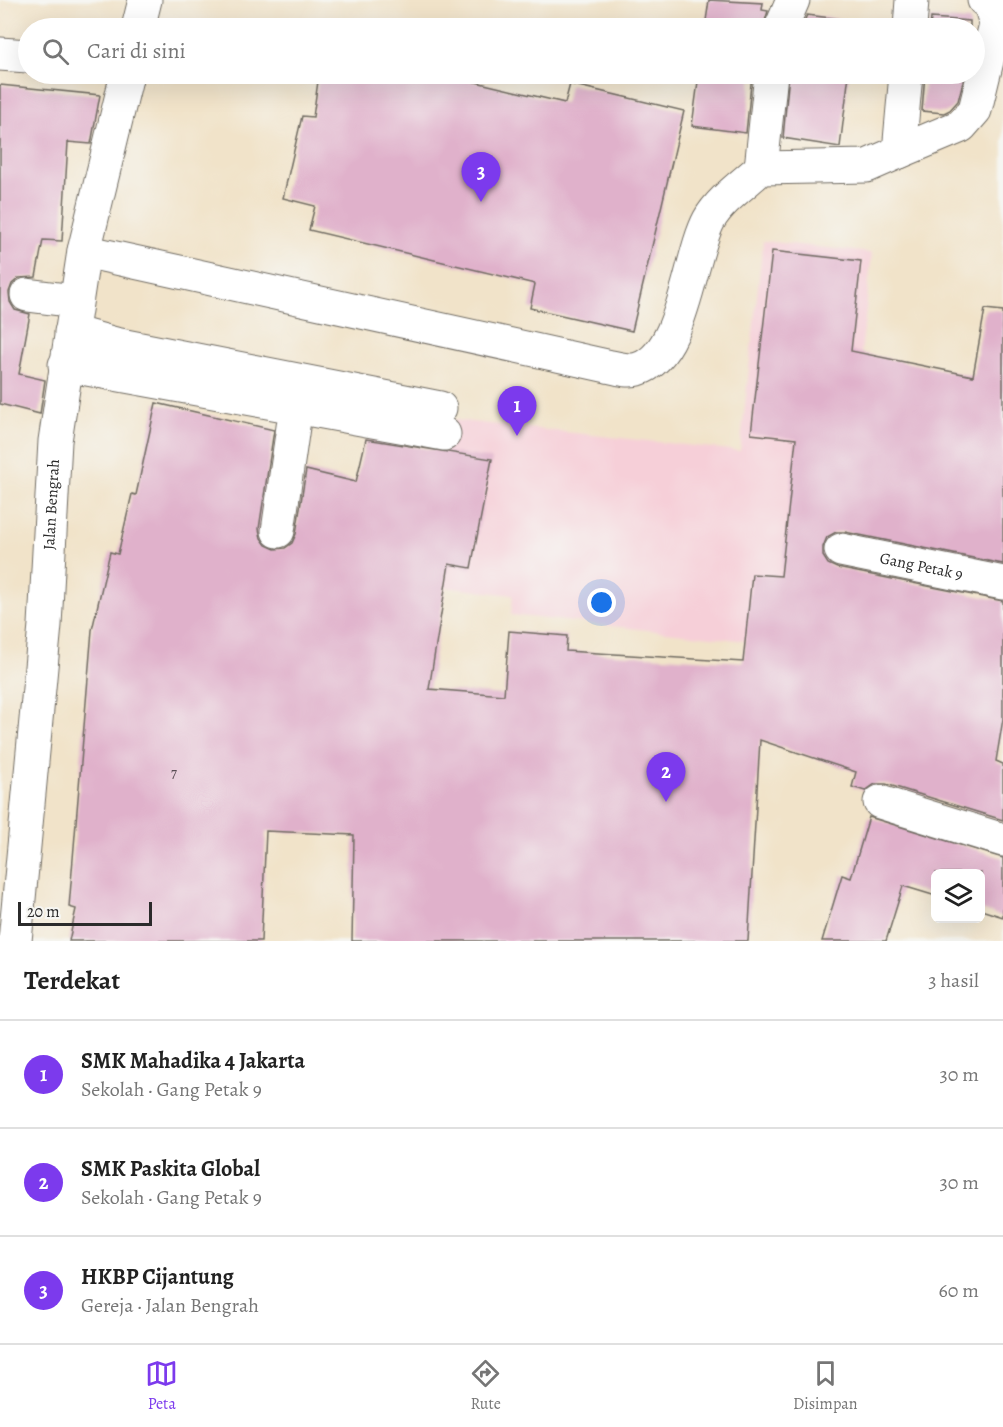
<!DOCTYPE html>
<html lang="id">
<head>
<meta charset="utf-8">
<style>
	:root { --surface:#fff; --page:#f6f6f6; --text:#222; --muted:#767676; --line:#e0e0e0; --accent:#7c3aed }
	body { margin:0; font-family:Alegreya,serif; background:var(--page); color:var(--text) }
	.controls { position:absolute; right:18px; bottom:18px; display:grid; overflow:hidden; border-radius:9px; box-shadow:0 6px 24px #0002 }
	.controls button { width:54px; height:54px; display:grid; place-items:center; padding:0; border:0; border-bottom:2px solid var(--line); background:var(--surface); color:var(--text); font:30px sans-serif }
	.scale { position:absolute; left:18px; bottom:15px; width:134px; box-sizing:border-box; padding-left:6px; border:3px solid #2b2b2b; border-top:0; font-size:16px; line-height:21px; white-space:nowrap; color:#2b2b2b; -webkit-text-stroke:4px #f6f6f2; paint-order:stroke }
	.you { position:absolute; left:602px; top:603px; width:21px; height:21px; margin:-15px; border:4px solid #fff; border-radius:50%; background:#1a73e8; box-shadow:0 0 0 9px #1a73e833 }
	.badge { display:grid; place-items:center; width:39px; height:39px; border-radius:50%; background:var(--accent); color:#fff; font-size:20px; font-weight:700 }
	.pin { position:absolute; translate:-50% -50px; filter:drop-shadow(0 2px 3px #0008) }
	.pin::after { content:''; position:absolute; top:32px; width:21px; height:18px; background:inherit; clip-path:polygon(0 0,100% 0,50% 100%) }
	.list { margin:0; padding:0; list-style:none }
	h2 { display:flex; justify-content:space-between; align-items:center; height:78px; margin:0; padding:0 24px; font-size:26px }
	h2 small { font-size:20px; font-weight:400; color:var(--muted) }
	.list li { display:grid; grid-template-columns:39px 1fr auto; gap:18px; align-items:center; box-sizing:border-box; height:108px; padding:0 24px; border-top:2px solid var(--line) }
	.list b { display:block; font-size:22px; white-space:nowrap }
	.list p { margin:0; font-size:20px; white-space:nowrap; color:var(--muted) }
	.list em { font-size:20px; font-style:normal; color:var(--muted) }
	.icon { flex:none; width:33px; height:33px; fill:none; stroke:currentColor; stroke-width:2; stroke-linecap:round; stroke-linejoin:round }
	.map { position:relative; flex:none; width:1003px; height:941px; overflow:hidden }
	.search { position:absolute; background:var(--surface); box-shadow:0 6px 24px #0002; left:18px; right:18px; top:18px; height:66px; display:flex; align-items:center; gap:15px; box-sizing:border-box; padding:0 21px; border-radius:33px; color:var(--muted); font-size:22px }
	.sheet { height:402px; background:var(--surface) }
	nav { display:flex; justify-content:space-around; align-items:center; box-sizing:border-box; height:84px; border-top:2px solid var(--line); background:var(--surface); font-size:16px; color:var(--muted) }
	nav a { display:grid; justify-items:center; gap:3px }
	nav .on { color:var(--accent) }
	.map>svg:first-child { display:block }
	.built { fill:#f6cfd8 }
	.building { fill:#e0b1cb }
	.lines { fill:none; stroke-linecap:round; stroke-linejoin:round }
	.street-casing { stroke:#706b62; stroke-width:35 }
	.street { stroke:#fff; stroke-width:33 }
	.labels { text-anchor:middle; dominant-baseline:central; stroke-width:4.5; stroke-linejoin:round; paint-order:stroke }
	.number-label { font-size:14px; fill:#584c53 }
	.street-label { font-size:16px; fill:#2b2b2b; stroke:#f6f6f2 }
</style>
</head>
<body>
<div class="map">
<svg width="1003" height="941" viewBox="0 0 1003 941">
	<rect width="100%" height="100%" fill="#f6f6f2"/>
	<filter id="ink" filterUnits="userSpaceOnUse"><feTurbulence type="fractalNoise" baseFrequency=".0167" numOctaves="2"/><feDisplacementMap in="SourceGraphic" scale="12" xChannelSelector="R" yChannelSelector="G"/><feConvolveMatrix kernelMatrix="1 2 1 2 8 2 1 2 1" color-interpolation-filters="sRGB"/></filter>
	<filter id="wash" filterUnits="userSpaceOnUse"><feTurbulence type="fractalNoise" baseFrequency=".008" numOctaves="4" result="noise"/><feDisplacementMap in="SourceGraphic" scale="24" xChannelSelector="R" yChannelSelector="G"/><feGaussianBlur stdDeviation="1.35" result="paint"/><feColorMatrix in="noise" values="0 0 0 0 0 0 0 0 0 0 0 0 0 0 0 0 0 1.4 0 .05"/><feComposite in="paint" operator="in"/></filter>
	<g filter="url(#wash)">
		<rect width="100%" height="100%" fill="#f1e3c9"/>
		<path class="built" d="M 763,241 L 872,253 L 847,485 L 837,484 L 820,649 L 511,615 L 513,595 L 418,584 L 436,418 L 740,451 Z"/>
		<g id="blocks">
			<g class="building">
				<path d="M 709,0 L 763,3 L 762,10 L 768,11 L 763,28 L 705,28 Z"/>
				<path d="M 807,15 L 855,21 L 854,28 L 801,28 Z"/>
				<path d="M 931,18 L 970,21 L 970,28 L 930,28 Z"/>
				<path d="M 319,74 L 442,74 L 565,103 L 570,84 L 684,111 L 632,331 L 530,308 L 535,284 L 309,230 L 315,206 L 283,198 L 302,116 L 313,117 Z"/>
				<path d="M 699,74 L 752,74 L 746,133 L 692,126 Z"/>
				<path d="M 789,74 L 849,74 L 840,147 L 783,138 Z"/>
				<path d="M 925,74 L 965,74 L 958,101 L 950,110 L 944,113 L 922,111 Z"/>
				<path d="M 0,85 L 100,95 L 91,144 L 68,142 L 62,241 L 43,240 L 36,277 L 19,278 L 12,284 L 9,292 L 10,302 L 15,310 L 30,314 L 19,374 L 45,380 L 40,414 L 0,404 Z"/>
				<path d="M 772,251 L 861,261 L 851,351 L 973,376 L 985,309 L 1003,311 L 1003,564 L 845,532 L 836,532 L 827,537 L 823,547 L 823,556 L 828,564 L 837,568 L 1003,601 L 1003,719 L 996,761 L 1003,764 L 1003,820 L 886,784 L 875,784 L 865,791 L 852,787 L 856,772 L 760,740 L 748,941 L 352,941 L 354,835 L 266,831 L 261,941 L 69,941 L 76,909 L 69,907 L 92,630 L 110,552 L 118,554 L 132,494 L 136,495 L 156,403 L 274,430 L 259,529 L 261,538 L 266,545 L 275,549 L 285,548 L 292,543 L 296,534 L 306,470 L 356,482 L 366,439 L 492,459 L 471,568 L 449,564 L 429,689 L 504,695 L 509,631 L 567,636 L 566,651 L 743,662 L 752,574 L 781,576 L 796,439 L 751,434 Z"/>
				<path d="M 869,817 L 1003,858 L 1003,917 L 981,910 L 981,873 L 936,873 L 936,896 L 903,886 L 886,941 L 822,941 L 842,875 L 851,878 Z"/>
			</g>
		</g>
	</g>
	<g filter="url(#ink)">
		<use href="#blocks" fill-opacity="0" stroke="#706b62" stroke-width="1.5"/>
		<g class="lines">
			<g class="street-casing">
				<g id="street">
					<path d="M 138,28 L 145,0"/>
					<path d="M 781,28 L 793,0"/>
					<path d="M 910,28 L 912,0"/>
					<path d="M 0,54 L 28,56"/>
					<path d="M 899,152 L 961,126 L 975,110 L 996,24 L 990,4 L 984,0"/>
					<path d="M 761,168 L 771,74"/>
					<path d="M 84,251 L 607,366 C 616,368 628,372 638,369 C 684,355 689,257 709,220 C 720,200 745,183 761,168 L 867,166 L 899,152 L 906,74"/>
					<path d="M 27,295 L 75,301"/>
					<path d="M 71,332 L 115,344 L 440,408"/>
					<path d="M 65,365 L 444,434"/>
					<path d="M 278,531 L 296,406"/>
					<path id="s1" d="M 841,550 L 1003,583"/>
					<path d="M 880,802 L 1003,840"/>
					<path id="s2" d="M 15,941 L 45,625 L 55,441 L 84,251 L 127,74"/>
				</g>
			</g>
			<use href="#street" class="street"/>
		</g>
	</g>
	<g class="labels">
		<g class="number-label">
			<text x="174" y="773">7</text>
		</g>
		<g class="street-label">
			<text stroke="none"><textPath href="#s2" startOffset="438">Jalan Bengrah</textPath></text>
			<text stroke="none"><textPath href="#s1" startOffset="82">Gang Petak 9</textPath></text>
		</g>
	</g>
</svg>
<div class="controls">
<button><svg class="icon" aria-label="layers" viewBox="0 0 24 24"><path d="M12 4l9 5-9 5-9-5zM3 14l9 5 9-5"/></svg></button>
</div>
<div class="scale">20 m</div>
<div class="you"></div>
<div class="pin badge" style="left:517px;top:436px">1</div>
<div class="pin badge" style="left:666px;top:802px">2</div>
<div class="pin badge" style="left:481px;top:202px">3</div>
<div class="search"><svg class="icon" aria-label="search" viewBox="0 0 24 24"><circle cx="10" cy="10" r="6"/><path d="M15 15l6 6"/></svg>Cari di sini</div>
</div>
<section class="sheet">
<h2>Terdekat<small>3 hasil</small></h2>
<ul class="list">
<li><span class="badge">1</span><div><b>SMK Mahadika 4 Jakarta</b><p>Sekolah · Gang Petak 9</p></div><em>30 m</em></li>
<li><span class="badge">2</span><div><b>SMK Paskita Global</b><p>Sekolah · Gang Petak 9</p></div><em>30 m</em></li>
<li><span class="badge">3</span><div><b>HKBP Cijantung</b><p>Gereja · Jalan Bengrah</p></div><em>60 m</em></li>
</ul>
</section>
<nav>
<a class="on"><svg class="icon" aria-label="map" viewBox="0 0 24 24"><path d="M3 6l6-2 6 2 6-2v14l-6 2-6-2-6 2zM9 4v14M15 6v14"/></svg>Peta</a>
<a><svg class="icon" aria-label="directions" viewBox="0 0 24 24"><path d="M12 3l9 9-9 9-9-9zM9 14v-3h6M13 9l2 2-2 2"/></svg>Rute</a>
<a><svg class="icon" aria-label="saved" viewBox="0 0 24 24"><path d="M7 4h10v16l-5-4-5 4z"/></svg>Disimpan</a>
</nav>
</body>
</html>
